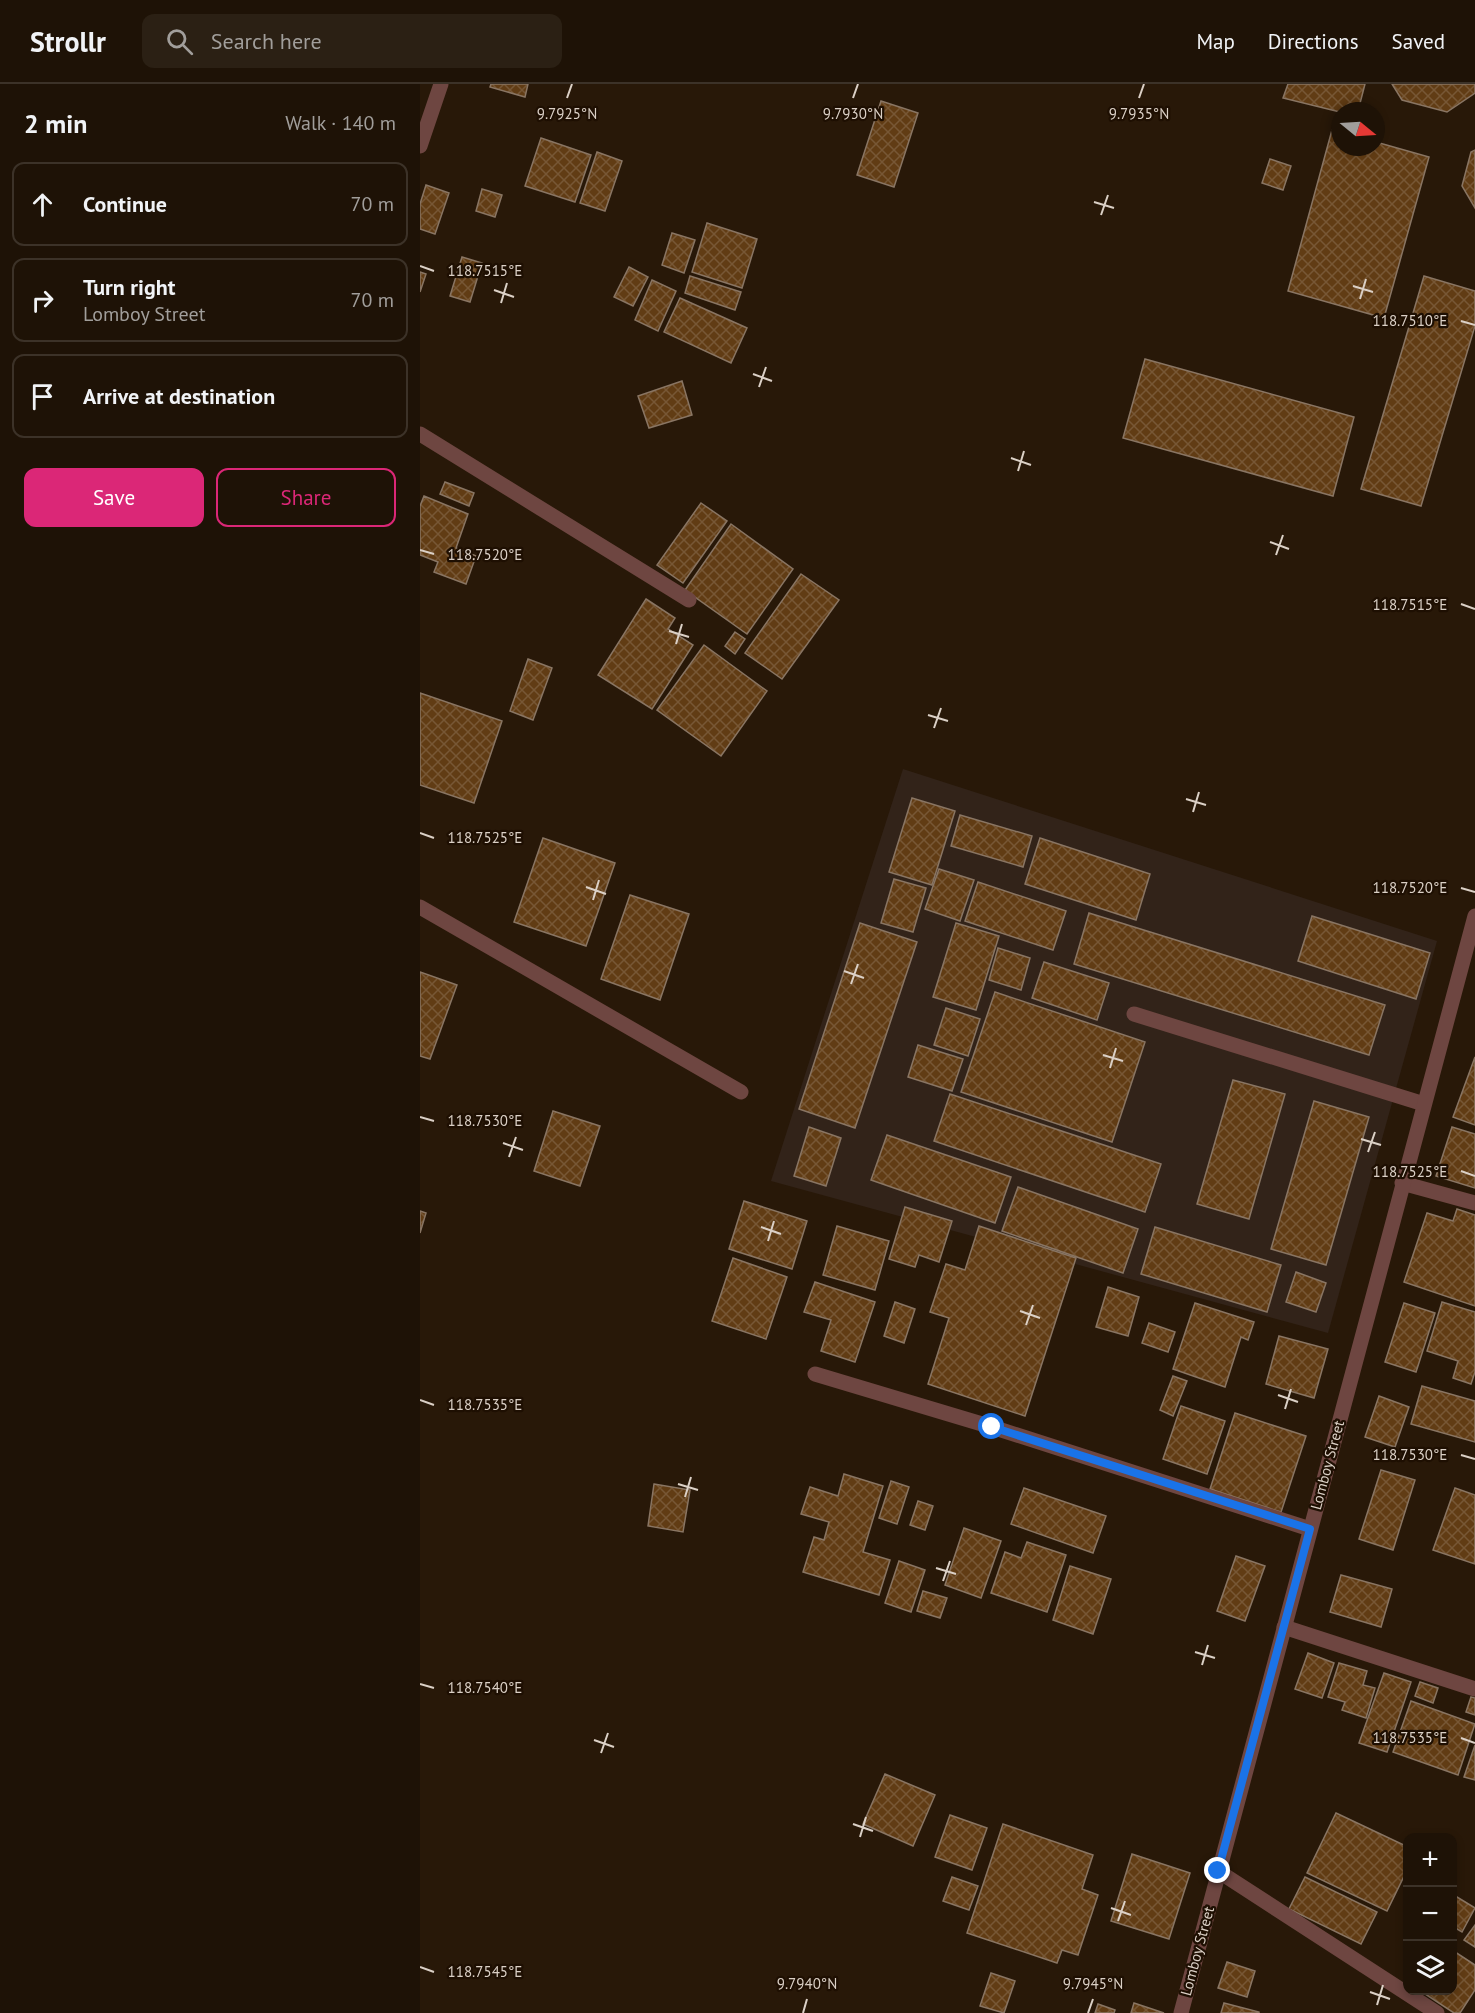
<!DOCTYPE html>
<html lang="en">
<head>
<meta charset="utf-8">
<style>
	:root { --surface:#1e1206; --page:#2b2014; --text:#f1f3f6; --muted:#a19e9b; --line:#3c3228; --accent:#db2777 }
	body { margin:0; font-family:"PT Sans",sans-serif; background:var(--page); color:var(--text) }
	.controls { position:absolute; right:18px; bottom:18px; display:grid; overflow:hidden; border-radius:12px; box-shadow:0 3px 9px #0003 }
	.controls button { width:54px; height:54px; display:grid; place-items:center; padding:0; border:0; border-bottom:2px solid var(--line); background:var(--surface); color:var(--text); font:30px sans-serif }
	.compass { position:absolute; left:911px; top:18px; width:54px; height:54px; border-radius:50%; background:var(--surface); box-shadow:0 3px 9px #0003; rotate:108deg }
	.stop { position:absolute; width:18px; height:18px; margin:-14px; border:4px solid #1a73e8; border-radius:50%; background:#fff }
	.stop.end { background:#1a73e8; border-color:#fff; box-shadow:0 2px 6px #0008 }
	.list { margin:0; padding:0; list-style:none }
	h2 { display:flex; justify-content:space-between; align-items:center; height:78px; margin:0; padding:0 24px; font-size:26px }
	h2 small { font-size:20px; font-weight:400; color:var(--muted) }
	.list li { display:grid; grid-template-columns:39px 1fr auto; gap:18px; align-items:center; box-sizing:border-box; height:84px; margin:0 12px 12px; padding:0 12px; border:2px solid var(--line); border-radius:12px }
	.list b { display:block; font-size:22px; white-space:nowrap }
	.list p { margin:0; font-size:20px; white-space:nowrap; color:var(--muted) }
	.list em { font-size:20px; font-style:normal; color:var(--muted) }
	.actions { display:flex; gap:12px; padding:18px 24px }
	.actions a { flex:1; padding:14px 0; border:2px solid var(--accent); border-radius:12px; text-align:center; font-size:21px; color:var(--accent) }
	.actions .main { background:var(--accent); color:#fff }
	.icon { flex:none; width:33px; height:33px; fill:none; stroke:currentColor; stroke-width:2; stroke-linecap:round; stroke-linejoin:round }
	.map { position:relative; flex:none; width:1055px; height:1929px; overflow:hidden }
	header { display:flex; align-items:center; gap:36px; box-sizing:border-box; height:84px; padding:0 30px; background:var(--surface); border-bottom:2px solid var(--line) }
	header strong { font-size:28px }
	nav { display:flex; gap:33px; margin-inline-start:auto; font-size:21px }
	.search { width:420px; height:54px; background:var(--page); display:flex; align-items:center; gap:15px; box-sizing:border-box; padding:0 21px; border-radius:12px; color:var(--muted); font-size:22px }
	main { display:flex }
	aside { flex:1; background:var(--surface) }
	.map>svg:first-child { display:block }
	.education { fill:#322319 }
	.building { fill:url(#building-cross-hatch); stroke:#897563; stroke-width:1.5 }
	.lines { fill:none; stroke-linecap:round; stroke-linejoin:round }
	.service { stroke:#6e4641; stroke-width:15 }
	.minor { stroke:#6e4641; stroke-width:15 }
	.route { stroke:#1a73e8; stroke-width:8 }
	.ticks { fill:none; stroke:#dbd0c6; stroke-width:2 }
	.labels { text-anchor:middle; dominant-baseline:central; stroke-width:4.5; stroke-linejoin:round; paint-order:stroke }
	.street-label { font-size:15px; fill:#dbd0c6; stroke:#1e0f02 }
	.ticks-label { font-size:15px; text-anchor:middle; fill:#dbd0c6; stroke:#1e0f02; stroke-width:4.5; stroke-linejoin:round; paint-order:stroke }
</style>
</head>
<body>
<header>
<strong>Strollr</strong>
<div class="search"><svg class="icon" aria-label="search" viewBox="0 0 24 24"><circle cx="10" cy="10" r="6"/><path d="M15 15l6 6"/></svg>Search here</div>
<nav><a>Map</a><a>Directions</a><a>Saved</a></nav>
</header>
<main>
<aside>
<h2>2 min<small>Walk · 140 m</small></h2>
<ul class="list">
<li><svg class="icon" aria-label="ahead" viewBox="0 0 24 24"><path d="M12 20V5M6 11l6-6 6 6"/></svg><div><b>Continue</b></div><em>70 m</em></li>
<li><svg class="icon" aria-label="right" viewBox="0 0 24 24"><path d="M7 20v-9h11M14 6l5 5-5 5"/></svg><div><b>Turn right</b><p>Lomboy Street</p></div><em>70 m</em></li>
<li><svg class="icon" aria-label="arrive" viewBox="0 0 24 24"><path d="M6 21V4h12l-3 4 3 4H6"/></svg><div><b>Arrive at destination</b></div></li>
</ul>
<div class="actions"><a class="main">Save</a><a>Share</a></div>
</aside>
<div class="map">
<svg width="1055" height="1929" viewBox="0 0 1055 1929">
	<defs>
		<pattern id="building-cross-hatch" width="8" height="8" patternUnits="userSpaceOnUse" patternTransform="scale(1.5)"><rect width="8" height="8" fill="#613c14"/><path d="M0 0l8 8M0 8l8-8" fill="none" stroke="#775735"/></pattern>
	</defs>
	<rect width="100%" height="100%" fill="#281808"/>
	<path class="education" d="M 483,685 L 1017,857 L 908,1249 L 351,1097 Z"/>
	<g class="building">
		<path d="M 71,0 L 108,0 L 105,13 L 70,3 Z"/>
		<path d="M 868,0 L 945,0 L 938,27 L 920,28 L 863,14 Z"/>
		<path d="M 972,0 L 1055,0 L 1055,9 L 1027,28 L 982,16 Z"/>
		<path d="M 461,17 L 498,29 L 474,103 L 437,91 Z"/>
		<path d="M 912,46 L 920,48 L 920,63 L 956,63 L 956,58 L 1009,73 L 964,234 L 868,207 Z"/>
		<path d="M 121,54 L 171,71 L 155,118 L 105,102 Z"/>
		<path d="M 1055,66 L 1055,124 L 1042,102 L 1051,68 Z"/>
		<path d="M 177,68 L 202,77 L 185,127 L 160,119 Z"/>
		<path d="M 850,75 L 871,82 L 863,106 L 842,99 Z"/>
		<path d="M 6,101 L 29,109 L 15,150 L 0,145 L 0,120 Z"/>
		<path d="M 62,105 L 82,111 L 75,133 L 56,127 Z"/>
		<path d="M 287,139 L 337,155 L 322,204 L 272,188 Z"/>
		<path d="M 252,149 L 275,156 L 264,189 L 242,181 Z"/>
		<path d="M 42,173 L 62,179 L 50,218 L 30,212 Z"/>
		<path d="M 209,183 L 228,193 L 213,222 L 194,213 Z"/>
		<path d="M 0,188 L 6,190 L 0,208 Z"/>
		<path d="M 270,192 L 321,208 L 315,226 L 265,209 Z"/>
		<path d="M 1004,192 L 1055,207 L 1055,242 L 1001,422 L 941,405 Z"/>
		<path d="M 232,196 L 256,207 L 238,247 L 215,236 Z"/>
		<path d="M 260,214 L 327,244 L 311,279 L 244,248 Z"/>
		<path d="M 725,275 L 934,333 L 913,412 L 703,354 Z"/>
		<path d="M 262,297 L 272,331 L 229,344 L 218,312 Z"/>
		<path d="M 25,398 L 54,409 L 49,422 L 20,410 Z"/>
		<path d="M 4,412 L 48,430 L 36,464 L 56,472 L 46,500 L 14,488 L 18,478 L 0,471 L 0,422 Z"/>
		<path d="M 281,419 L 307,437 L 263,499 L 237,481 Z"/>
		<path d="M 311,440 L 373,485 L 327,550 L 265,506 Z"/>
		<path d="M 381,490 L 419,516 L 362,595 L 325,569 Z"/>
		<path d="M 226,515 L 255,534 L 248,545 L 273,561 L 232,625 L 178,591 Z"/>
		<path d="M 315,548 L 325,555 L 315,570 L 305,562 Z"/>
		<path d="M 284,561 L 347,607 L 301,672 L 237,626 Z"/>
		<path d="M 108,575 L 132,584 L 113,636 L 90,627 Z"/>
		<path d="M 0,609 L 82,637 L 54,719 L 0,701 Z"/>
		<path d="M 492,714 L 535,727 L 512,801 L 469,788 Z"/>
		<path d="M 540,731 L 612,752 L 603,783 L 531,762 Z"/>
		<path d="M 123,754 L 195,779 L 166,862 L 94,838 Z"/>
		<path d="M 620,754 L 730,790 L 716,836 L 605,800 Z"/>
		<path d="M 519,785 L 554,796 L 540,837 L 505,825 Z"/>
		<path d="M 474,795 L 506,804 L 493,848 L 461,839 Z"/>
		<path d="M 558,798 L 646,827 L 633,866 L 545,837 Z"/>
		<path d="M 210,811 L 269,830 L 240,916 L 181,895 Z"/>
		<path d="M 669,829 L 965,921 L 949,971 L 654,880 Z"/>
		<path d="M 892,832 L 1010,869 L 996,915 L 878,877 Z"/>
		<path d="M 440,839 L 497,858 L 435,1044 L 379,1025 Z"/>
		<path d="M 536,839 L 579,852 L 556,926 L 513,913 Z"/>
		<path d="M 578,864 L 610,874 L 601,906 L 569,896 Z"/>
		<path d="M 624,878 L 689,899 L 677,936 L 612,914 Z"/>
		<path d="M 0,888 L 37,901 L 10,975 L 0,972 Z"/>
		<path d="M 575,908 L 725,958 L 692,1058 L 541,1008 Z"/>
		<path d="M 526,924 L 560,935 L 548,972 L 514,961 Z"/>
		<path d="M 498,961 L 543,975 L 532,1007 L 488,993 Z"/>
		<path d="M 1055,973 L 1055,1041 L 1033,1033 Z"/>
		<path d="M 813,996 L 865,1010 L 829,1135 L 777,1120 Z"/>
		<path d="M 530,1010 L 741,1080 L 725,1128 L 514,1057 Z"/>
		<path d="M 894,1017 L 949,1033 L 906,1181 L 851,1165 Z"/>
		<path d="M 133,1027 L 180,1042 L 160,1102 L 114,1087 Z"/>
		<path d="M 389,1043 L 421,1054 L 406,1102 L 374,1092 Z"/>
		<path d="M 1032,1043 L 1055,1050 L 1055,1104 L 1016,1092 Z"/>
		<path d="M 467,1051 L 591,1093 L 575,1139 L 451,1096 Z"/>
		<path d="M 598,1103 L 718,1145 L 703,1189 L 582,1147 Z"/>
		<path d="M 324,1117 L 387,1137 L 372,1185 L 309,1165 Z"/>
		<path d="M 485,1123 L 532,1137 L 519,1178 L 499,1171 L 495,1183 L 469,1175 Z"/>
		<path d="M 1037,1125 L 1055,1131 L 1055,1222 L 984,1198 L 1007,1129 L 1033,1137 Z"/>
		<path d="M 0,1127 L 6,1129 L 0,1149 Z"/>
		<path d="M 417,1142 L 469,1157 L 455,1206 L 403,1191 Z"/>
		<path d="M 559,1142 L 656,1174 L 605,1332 L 508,1300 L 529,1234 L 510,1228 L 526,1180 L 545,1186 Z"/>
		<path d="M 735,1143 L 861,1181 L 847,1228 L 721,1190 Z"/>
		<path d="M 313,1174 L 367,1193 L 346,1255 L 292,1237 Z"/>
		<path d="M 876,1188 L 906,1199 L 896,1228 L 866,1218 Z"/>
		<path d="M 395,1198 L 455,1218 L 435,1278 L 401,1267 L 411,1236 L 384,1228 Z"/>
		<path d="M 688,1203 L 719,1213 L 708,1252 L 676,1243 Z"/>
		<path d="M 475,1218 L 495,1225 L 484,1259 L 464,1252 Z"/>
		<path d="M 1022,1218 L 1055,1228 L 1055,1288 L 1051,1300 L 1033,1294 L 1038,1277 L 1007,1267 Z"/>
		<path d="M 775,1219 L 834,1238 L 828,1256 L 821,1253 L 805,1303 L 753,1285 Z"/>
		<path d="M 984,1219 L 1015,1229 L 996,1288 L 965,1278 Z"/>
		<path d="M 729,1239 L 755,1248 L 748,1268 L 722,1259 Z"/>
		<path d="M 859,1252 L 908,1265 L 894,1314 L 846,1300 Z"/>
		<path d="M 753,1292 L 767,1297 L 753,1332 L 740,1326 Z"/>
		<path d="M 1002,1302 L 1055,1317 L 1055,1358 L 991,1340 Z"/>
		<path d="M 959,1312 L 989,1323 L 975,1363 L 945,1353 Z"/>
		<path d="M 761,1322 L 805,1337 L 787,1390 L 743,1375 Z"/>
		<path d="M 815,1329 L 886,1352 L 861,1428 L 790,1405 Z"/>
		<path d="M 961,1386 L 995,1396 L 973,1466 L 939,1455 Z"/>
		<path d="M 424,1390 L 463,1402 L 443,1468 L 470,1476 L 459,1511 L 383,1488 L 394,1453 L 404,1456 L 409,1438 L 381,1430 L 390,1403 L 418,1412 Z"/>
		<path d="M 471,1397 L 489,1403 L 477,1440 L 459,1434 Z"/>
		<path d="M 234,1400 L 270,1406 L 263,1448 L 228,1442 Z"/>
		<path d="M 604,1404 L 686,1432 L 673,1469 L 591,1440 Z"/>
		<path d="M 1035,1404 L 1055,1411 L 1055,1480 L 1013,1466 Z"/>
		<path d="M 498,1417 L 513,1422 L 505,1446 L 490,1441 Z"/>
		<path d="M 544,1444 L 581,1457 L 561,1514 L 525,1501 Z"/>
		<path d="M 607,1458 L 646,1471 L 627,1528 L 571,1509 L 585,1468 L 601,1474 Z"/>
		<path d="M 816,1472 L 845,1482 L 825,1537 L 797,1527 Z"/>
		<path d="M 479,1477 L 505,1486 L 491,1528 L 465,1519 Z"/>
		<path d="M 650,1482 L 691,1495 L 673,1550 L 633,1536 Z"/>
		<path d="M 921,1491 L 972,1505 L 961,1543 L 910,1528 Z"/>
		<path d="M 503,1507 L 527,1514 L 520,1534 L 497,1527 Z"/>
		<path d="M 888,1569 L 914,1579 L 902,1614 L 875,1605 Z"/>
		<path d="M 919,1579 L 947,1587 L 943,1601 L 955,1604 L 946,1634 L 922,1626 L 925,1618 L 908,1613 Z"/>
		<path d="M 964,1589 L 991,1598 L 967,1668 L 939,1659 Z"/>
		<path d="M 1000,1598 L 1018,1604 L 1013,1619 L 995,1612 Z"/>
		<path d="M 1051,1613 L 1055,1614 L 1055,1631 L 1046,1628 Z"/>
		<path d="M 991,1617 L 1055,1640 L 1038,1691 L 973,1668 Z"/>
		<path d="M 1055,1661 L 1055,1696 L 1044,1693 Z"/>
		<path d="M 465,1690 L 515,1711 L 493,1762 L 443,1740 Z"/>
		<path d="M 916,1729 L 988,1763 L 988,1784 L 967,1827 L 887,1789 Z"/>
		<path d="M 530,1731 L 567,1744 L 552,1786 L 515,1773 Z"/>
		<path d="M 583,1740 L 673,1771 L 662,1805 L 678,1811 L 658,1871 L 642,1866 L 637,1879 L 547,1849 Z"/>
		<path d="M 712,1770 L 770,1789 L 749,1855 L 691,1837 Z"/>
		<path d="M 532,1793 L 558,1802 L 549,1826 L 523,1817 Z"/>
		<path d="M 885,1793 L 957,1828 L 941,1860 L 869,1825 Z"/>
		<path d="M 1032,1810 L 1055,1824 L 1042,1848 L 1032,1842 Z"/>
		<path d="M 1055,1841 L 1055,1863 L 1044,1856 Z"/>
		<path d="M 1032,1866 L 1055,1881 L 1055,1906 L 1040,1929 L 1034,1929 L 999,1906 L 1032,1906 Z"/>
		<path d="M 807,1878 L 835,1887 L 827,1913 L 798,1904 Z"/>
		<path d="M 571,1889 L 595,1897 L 584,1929 L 560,1922 Z"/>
		<path d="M 714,1919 L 744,1929 L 711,1929 Z"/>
		<path d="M 804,1919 L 839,1928 L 839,1929 L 801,1929 Z"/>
		<path d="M 678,1920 L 695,1926 L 694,1929 L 675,1929 Z"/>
	</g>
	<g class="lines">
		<path class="service" d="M 714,930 L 1004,1020"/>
		<g class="minor">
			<path d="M 0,62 L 21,0"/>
			<path d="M 0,350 L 269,516"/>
			<path d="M 0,823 L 321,1008"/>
			<path d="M 982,1099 L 1055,1119"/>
			<path d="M 395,1290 L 572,1343 L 890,1445"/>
			<path d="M 864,1543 L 1055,1605"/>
			<path d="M 798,1787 L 1017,1929"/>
			<path d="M 761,1929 L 1055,832"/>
		</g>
	</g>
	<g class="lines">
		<path class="route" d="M 572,1343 L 890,1445 L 798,1787"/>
	</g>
	<path class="ticks" d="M 147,14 L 152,0M 433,14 L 438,0M 719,14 L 724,0M 674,118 L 694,124M 681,131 L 688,111M 0,182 L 14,187M 933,202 L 953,208M 74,206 L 94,213M 940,215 L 946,195M 81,219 L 87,199M 1041,237 L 1055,241M 333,290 L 352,297M 339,303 L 346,283M 591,374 L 611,381M 598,387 L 604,367M 850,458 L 869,465M 0,466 L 14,470M 856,471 L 863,451M 1041,520 L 1055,525M 249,547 L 269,553M 256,560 L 262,540M 508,631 L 528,637M 514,644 L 521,624M 766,715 L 786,721M 773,728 L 779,708M 0,749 L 14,754M 166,803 L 186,810M 1041,804 L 1055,808M 173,816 L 179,796M 424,887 L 444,894M 431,900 L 438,880M 683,971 L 703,977M 690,984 L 696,964M 0,1033 L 14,1037M 941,1055 L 961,1061M 83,1059 L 103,1066M 948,1068 L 955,1048M 89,1073 L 96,1053M 1041,1087 L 1055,1092M 341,1143 L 361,1150M 348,1157 L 354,1137M 600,1227 L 620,1234M 606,1241 L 613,1221M 858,1311 L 878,1318M 0,1316 L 14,1321M 865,1325 L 871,1305M 1041,1371 L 1055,1375M 258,1400 L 278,1406M 265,1413 L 271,1393M 516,1484 L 536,1490M 523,1497 L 530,1477M 775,1568 L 795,1574M 782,1581 L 788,1561M 0,1600 L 14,1604M 1041,1654 L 1055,1659M 174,1656 L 194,1663M 181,1669 L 188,1649M 433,1740 L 453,1747M 440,1753 L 446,1733M 691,1824 L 711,1831M 698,1837 L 705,1817M 0,1883 L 14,1888M 950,1908 L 970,1915M 957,1921 L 963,1901M 383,1929 L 387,1915M 668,1929 L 673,1915"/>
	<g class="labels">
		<g class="street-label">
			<text transform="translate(907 1381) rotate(-75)">Lomboy Street</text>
			<text transform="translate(777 1867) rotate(-75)">Lomboy Street</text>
		</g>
	</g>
	<g class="ticks-label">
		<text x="147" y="35">9.7925°N</text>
		<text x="433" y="35">9.7930°N</text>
		<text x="719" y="35">9.7935°N</text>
		<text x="65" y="192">118.7515°E</text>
		<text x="990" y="242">118.7510°E</text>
		<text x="65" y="476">118.7520°E</text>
		<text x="990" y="526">118.7515°E</text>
		<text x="65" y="759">118.7525°E</text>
		<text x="990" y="809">118.7520°E</text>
		<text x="65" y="1042">118.7530°E</text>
		<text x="990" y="1093">118.7525°E</text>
		<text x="65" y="1326">118.7535°E</text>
		<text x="990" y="1376">118.7530°E</text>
		<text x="65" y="1609">118.7540°E</text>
		<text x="990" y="1659">118.7535°E</text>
		<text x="65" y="1893">118.7545°E</text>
		<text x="387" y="1905">9.7940°N</text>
		<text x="673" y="1905">9.7945°N</text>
	</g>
</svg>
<div class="controls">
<button>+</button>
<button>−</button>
<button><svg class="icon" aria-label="layers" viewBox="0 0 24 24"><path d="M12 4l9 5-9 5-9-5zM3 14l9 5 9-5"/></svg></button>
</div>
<svg class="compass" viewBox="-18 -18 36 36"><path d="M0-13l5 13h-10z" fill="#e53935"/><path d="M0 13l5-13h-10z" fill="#a19e9b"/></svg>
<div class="stop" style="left:572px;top:1343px"></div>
<div class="stop end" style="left:798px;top:1787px"></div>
</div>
</main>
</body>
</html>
